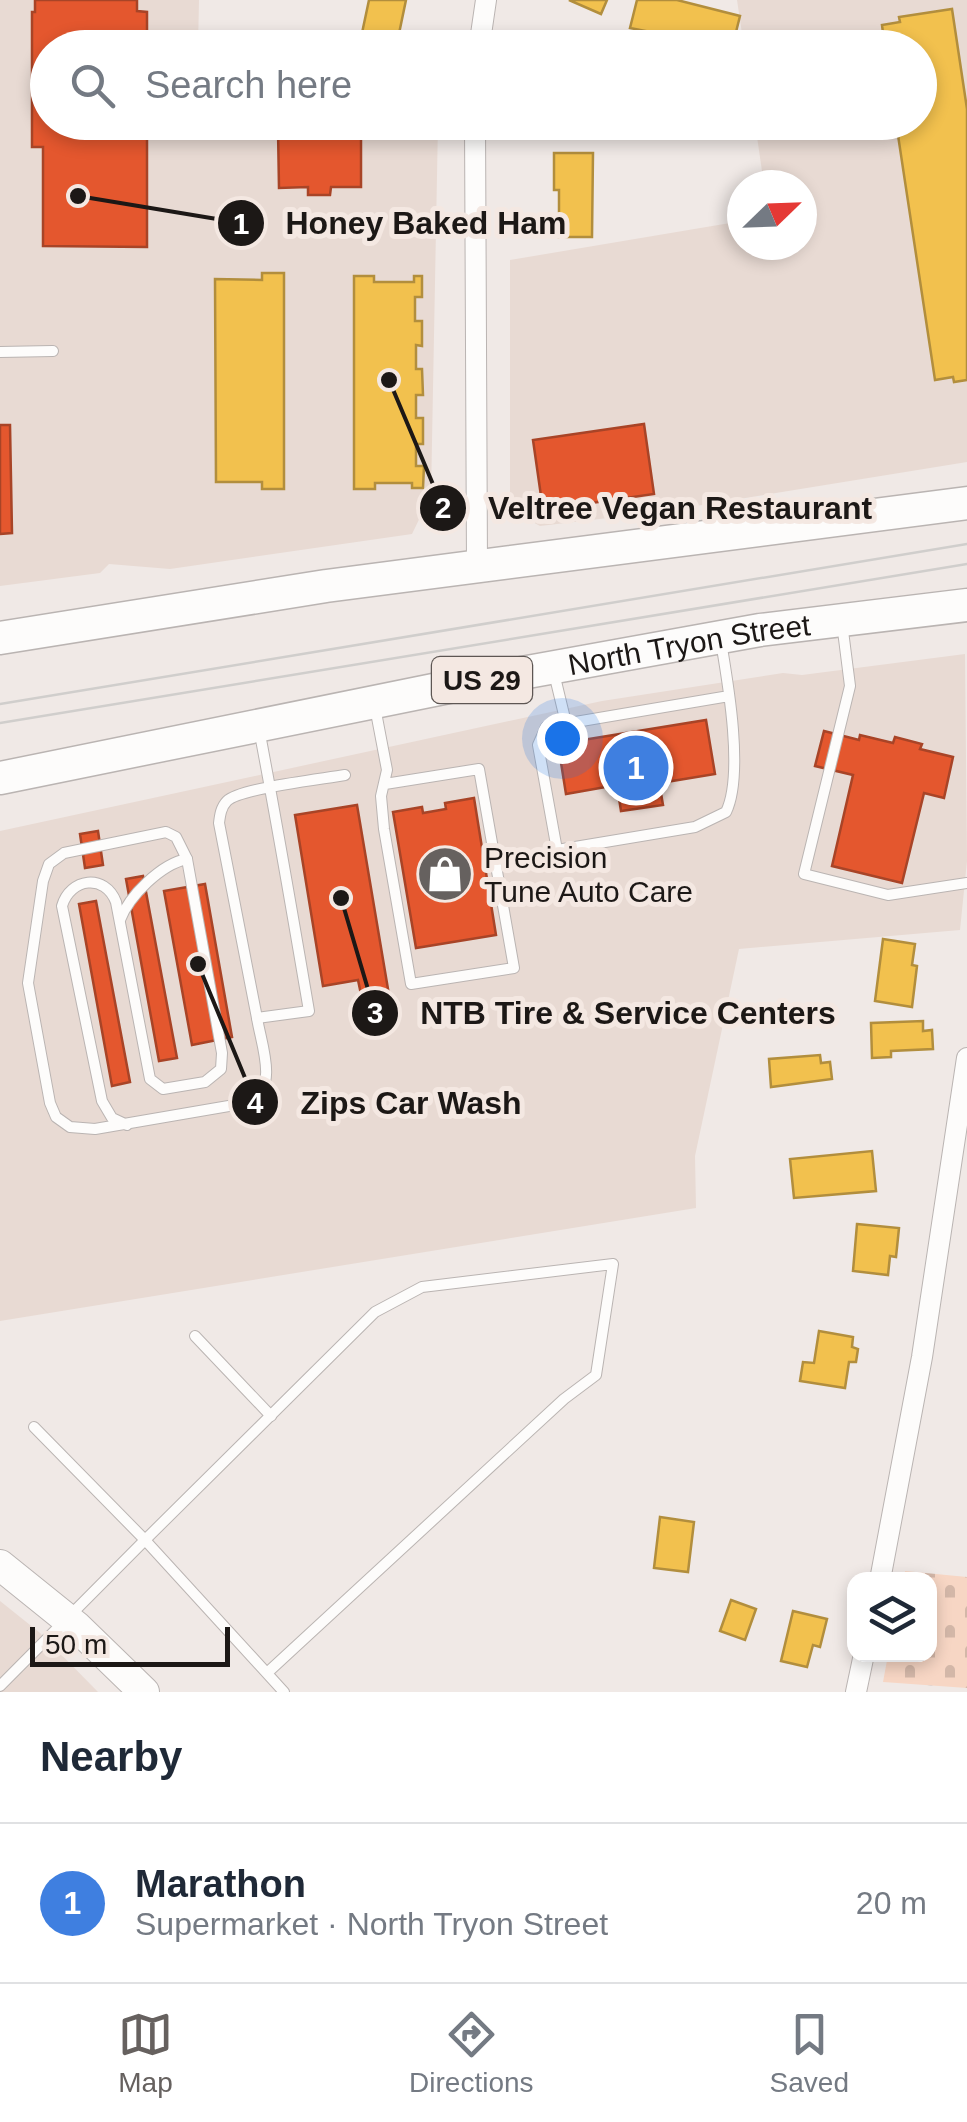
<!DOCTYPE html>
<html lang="en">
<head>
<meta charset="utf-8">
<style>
	:root { --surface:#fff; --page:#f2f2f3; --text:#1f2937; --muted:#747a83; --line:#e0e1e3; --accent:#66615f }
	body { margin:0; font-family:Arial,sans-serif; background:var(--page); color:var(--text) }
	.controls { position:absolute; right:30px; bottom:30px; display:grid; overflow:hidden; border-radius:20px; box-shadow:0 5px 15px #0003 }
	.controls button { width:90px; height:90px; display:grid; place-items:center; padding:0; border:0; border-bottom:2px solid var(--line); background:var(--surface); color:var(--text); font:50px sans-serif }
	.compass { position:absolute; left:727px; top:170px; width:90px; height:90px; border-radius:50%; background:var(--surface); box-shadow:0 5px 15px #0003; rotate:67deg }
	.scale { position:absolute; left:30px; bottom:25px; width:200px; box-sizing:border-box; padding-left:10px; border:5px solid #1c1816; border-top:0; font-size:28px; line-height:35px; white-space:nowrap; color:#1c1816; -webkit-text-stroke:8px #f4e8e2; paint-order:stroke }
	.you { position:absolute; left:562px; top:738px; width:35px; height:35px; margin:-25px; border:8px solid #fff; border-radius:50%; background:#1a73e8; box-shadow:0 0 0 15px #1a73e833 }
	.badge { display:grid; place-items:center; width:65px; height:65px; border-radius:50%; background:var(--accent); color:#fff; font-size:32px; font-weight:700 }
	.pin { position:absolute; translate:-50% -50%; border:5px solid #fff; box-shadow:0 2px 10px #0006 }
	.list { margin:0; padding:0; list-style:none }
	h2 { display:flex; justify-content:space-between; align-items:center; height:130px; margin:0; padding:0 40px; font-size:42px }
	h2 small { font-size:32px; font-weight:400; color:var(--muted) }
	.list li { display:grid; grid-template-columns:65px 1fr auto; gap:30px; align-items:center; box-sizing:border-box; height:160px; padding:0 40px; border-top:2px solid var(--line) }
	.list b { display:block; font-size:38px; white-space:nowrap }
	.list p { margin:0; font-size:32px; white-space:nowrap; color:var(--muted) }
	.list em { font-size:32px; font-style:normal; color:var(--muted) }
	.icon { flex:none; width:55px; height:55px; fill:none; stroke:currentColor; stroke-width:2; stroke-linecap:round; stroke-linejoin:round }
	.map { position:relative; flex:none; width:967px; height:1692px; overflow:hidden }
	.search { position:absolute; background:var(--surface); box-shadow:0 5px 15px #0003; left:30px; right:30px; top:30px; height:110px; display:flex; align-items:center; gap:25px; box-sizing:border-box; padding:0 35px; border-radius:55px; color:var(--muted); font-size:38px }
	.sheet { height:290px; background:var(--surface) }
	nav { display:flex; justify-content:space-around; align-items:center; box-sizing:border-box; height:140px; border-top:2px solid var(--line); background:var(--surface); font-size:28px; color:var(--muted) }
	nav a { display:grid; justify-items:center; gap:5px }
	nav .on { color:var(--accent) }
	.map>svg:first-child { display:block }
	.built { fill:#e8dad3 }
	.cemetery { fill:url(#cemetery-stones) }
	.homes { fill:#f2c14e; stroke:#b28e3d; stroke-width:2.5 }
	.shops { fill:#e4572e; stroke:#a84427; stroke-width:2.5 }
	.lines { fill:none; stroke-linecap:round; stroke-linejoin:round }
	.lane-casing { stroke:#bab4b2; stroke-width:12 }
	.street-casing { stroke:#bab4b2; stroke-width:22 }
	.secondary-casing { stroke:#bab4b2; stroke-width:32 }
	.primary-casing { stroke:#bab4b2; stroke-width:35 }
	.lane { stroke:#fdfcfb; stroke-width:10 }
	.street { stroke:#fdfcfb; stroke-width:20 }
	.secondary { stroke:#fdfcfb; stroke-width:30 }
	.primary { stroke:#fdfcfb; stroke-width:32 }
	.tram { stroke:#d0cecc; stroke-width:2.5 }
	.labels { text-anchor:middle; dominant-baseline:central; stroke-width:10; stroke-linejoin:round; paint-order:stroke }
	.shield { fill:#f4e8e2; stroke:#5d5653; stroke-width:2.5 }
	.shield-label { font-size:28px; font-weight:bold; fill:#1c1816 }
	.street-label { font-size:30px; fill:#1c1816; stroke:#f4e8e2 }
	.poi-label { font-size:30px; fill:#1c1816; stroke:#f4e8e2; text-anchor:start }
	.leader { fill:none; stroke:#1c1816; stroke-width:4 }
	.callout-dot { fill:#1c1816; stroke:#f4e8e2; stroke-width:4 }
	.mark-label { font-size:30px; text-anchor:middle; font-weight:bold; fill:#fff }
	.callout-label { font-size:32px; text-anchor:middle; font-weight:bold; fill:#1c1816; stroke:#f4e8e2; stroke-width:10; stroke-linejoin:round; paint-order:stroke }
</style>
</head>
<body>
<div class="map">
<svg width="967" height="1692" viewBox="0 0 967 1692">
	<defs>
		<pattern id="cemetery-stones" width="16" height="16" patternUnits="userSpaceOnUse" patternTransform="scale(2.5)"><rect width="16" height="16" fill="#f7d6c4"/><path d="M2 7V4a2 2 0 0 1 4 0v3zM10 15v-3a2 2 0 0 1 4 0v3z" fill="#d3b7a8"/></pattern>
	</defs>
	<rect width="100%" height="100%" fill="#f0e9e6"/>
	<g class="built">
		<path d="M 0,0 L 199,0 L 198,47 L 48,48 L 48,122 L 438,123 L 431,495 L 412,534 L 170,569 L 109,564 L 100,573 L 0,586 Z"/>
		<path d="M 737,0 L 967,0 L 967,462 L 659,512 L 540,526 L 510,510 L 510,260 L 742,221 L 742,245 L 802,245 L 802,185 L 764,185 L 755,123 L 920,122 L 920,48 L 744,47 Z"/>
		<path d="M 965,654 L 967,861 L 960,930 L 739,949 L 695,1156 L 696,1208 L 0,1321 L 0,831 L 602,701 L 783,673 L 802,675 Z"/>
		<path d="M 0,1601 L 40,1633 L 98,1692 L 0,1692 Z"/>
	</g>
	<path class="cemetery" d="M 905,1571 L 967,1577 L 967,1688 L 883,1682 L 888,1655 L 930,1654 L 930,1580 L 904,1579 Z"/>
	<g class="homes">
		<path d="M 369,0 L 406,0 L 396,48 L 378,48 L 380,37 L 362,33 Z"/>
		<path d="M 569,0 L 607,0 L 601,14 Z"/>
		<path d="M 637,0 L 677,0 L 740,16 L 732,48 L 630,28 Z"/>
		<path d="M 952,9 L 967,109 L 967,380 L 954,382 L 953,377 L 935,380 L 896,122 L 920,122 L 920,48 L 885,48 L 882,25 L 900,22 L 899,17 Z"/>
		<path d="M 572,37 L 614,39 L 614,48 L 572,48 Z"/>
		<path d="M 554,153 L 593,153 L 592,237 L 559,237 L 559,190 L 554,190 Z"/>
		<path d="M 262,273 L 284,273 L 284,489 L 262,489 L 262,482 L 216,482 L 215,279 L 262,280 Z"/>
		<path d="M 354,276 L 374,276 L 374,282 L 414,282 L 414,276 L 422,276 L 422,297 L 415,297 L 415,321 L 422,321 L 422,346 L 416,345 L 416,369 L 422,369 L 423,395 L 416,395 L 416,418 L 423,418 L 423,444 L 416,444 L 416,466 L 424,466 L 423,488 L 412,488 L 412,483 L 375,483 L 375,489 L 354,489 Z"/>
		<path d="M 883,939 L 915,944 L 912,965 L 917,966 L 912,1007 L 875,1001 Z"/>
		<path d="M 923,1021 L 923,1031 L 932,1030 L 933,1049 L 891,1051 L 891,1057 L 872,1058 L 871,1023 Z"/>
		<path d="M 820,1055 L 821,1063 L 830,1062 L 832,1079 L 771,1087 L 769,1059 Z"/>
		<path d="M 872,1151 L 876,1191 L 794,1198 L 790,1159 Z"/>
		<path d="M 857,1224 L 899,1228 L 896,1257 L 890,1256 L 888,1275 L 853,1271 Z"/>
		<path d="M 819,1331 L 853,1337 L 852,1347 L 858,1349 L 856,1362 L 849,1362 L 845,1388 L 800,1381 L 803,1362 L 814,1363 Z"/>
		<path d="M 660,1517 L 694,1522 L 688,1572 L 654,1568 Z"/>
		<path d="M 731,1600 L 756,1609 L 745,1640 L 720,1631 Z"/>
		<path d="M 793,1611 L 827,1619 L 820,1647 L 813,1645 L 807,1667 L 781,1661 Z"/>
	</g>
	<g class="shops">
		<path d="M 35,0 L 137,0 L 137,11 L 147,12 L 147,48 L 48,48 L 48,122 L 147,122 L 147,247 L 43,246 L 43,147 L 32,147 L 32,12 L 35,12 Z"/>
		<path d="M 278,129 L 361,129 L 361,187 L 331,187 L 330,195 L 308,195 L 308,187 L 279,188 Z"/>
		<path d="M 644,424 L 654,494 L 543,510 L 533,440 Z"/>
		<path d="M 0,425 L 10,425 L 12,533 L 0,534 Z"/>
		<path d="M 706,720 L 715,774 L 660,783 L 653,747 L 612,753 L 617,785 L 566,794 L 558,744 Z"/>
		<path d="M 824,731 L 859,740 L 860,735 L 893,743 L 895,737 L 922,744 L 920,749 L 953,757 L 944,798 L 924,793 L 902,883 L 832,866 L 853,775 L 815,766 Z"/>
		<path d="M 653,747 L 663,805 L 621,811 L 612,753 Z"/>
		<path d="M 474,798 L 496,935 L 416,948 L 393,812 L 422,807 L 423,813 L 446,809 L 445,803 Z"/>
		<path d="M 357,805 L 389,995 L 362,999 L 358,980 L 323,986 L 295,815 Z"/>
		<path d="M 98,831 L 103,865 L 85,868 L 80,834 Z"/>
		<path d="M 143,876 L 177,1058 L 159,1061 L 126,879 Z"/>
		<path d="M 205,884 L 232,1037 L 192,1045 L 164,891 Z"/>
		<path d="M 96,901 L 130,1082 L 112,1086 L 79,904 Z"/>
	</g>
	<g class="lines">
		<g class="lane-casing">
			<g id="lane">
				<path d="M 0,352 L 53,351"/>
				<path d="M 842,623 L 850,686 L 804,874 L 888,895 L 967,883"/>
				<path d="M 721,642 C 728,683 744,775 726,812 L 695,827 L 557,850 L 538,745 L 546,727 L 729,696"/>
				<path d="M 554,673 L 566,723"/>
				<path d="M 375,707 L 387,770 L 381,796 L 384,829 L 411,984 L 514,968 L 479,769 L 385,784"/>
				<path d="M 259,729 C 277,823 293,917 309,1011 L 257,1018 L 219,823 C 220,815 221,807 227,801 C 240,788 323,779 345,775"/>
				<path d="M 120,920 C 129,896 161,864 187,859"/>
				<path d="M 127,1125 L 112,1118 L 102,1101 L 62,906 C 70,878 105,873 116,902 L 150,1079 L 163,1089 L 205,1082 L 221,1069 L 222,1053 L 187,859 L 176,837 L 166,832 L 64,853 L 49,864 L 43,881 L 28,983 L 50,1103 L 56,1117 L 70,1127 L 95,1129 L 252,1102 C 278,1085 261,1044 257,1018"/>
				<path d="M 195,1336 L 271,1416"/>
				<path d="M 267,1673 L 564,1399 L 596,1375 L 613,1264 L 422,1287 L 375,1312 L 145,1540 L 284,1692"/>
				<path d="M 0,1686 L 145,1540 L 34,1427"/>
			</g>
		</g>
		<g class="street-casing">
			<g id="street">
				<path d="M 479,48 L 486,0"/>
				<path d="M 475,122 L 477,567"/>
				<path d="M 880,1580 L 922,1357 L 967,1058"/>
				<path d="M 856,1692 L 864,1654"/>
			</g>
		</g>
		<g class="secondary-casing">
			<path id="secondary" d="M 0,1565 L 77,1627 L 144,1692"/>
		</g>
		<g class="primary-casing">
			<g id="primary">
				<path d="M 0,638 L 326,586 L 967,503"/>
				<path id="s1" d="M 0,778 L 483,680 L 760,630 L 967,605"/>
			</g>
		</g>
		<use href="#lane" class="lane"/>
		<use href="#street" class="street"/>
		<use href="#secondary" class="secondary"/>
		<use href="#primary" class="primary"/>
		<g class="tram">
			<path d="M 0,704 L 967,544"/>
			<path d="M 0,723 L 967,564"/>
		</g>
	</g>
	<defs>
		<g id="shop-disc" transform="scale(2.875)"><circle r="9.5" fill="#66615f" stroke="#f4e8e2"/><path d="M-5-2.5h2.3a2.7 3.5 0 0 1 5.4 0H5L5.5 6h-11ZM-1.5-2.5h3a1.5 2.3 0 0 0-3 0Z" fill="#fff"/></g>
	</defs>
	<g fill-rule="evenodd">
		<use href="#shop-disc" x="445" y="874"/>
	</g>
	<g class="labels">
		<rect class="shield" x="432" y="657" width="100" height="46" rx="8"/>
		<g class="shield-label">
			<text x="482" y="680">US 29</text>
		</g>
		<g class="street-label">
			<text stroke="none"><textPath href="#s1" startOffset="702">North Tryon Street</textPath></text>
		</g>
		<g class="poi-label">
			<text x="484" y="857">Precision<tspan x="484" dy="34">Tune Auto Care</tspan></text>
		</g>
	</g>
	<path class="leader" d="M78 196L241 223M389 380L443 508M341 898L375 1013M198 964L255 1102"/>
	<g class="callout-dot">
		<circle cx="78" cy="196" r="10"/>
		<circle cx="389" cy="380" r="10"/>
		<circle cx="341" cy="898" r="10"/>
		<circle cx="198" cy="964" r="10"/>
		<circle cx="241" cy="223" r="25"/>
		<circle cx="443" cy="508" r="25"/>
		<circle cx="375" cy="1013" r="25"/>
		<circle cx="255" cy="1102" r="25"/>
	</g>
	<g class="mark-label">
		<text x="241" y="234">1</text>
		<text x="443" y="518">2</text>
		<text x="375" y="1023">3</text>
		<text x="255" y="1113">4</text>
	</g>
	<g class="callout-label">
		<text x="426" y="234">Honey Baked Ham</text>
		<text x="680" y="519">Veltree Vegan Restaurant</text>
		<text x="628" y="1024">NTB Tire &amp; Service Centers</text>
		<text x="411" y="1114">Zips Car Wash</text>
	</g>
</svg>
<div class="controls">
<button><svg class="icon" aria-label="layers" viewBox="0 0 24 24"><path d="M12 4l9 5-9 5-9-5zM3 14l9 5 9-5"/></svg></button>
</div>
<svg class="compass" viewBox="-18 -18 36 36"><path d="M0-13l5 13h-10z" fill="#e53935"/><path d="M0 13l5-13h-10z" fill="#747a83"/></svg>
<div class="scale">50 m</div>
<div class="you"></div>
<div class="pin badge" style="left:636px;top:768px;background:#3f7fe0">1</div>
<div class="search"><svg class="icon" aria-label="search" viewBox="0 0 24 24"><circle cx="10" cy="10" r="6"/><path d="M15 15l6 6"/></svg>Search here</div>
</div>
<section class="sheet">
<h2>Nearby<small></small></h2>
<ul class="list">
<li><span class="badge" style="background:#3f7fe0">1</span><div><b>Marathon</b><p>Supermarket · North Tryon Street</p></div><em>20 m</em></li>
</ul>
</section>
<nav>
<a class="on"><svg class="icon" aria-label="map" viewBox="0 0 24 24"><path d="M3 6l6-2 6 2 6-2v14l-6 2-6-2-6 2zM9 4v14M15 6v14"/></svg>Map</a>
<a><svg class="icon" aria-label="directions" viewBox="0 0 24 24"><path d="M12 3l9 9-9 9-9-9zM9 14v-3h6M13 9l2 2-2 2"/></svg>Directions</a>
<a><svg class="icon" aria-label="saved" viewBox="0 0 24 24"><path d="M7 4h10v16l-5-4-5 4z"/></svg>Saved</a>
</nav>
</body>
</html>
